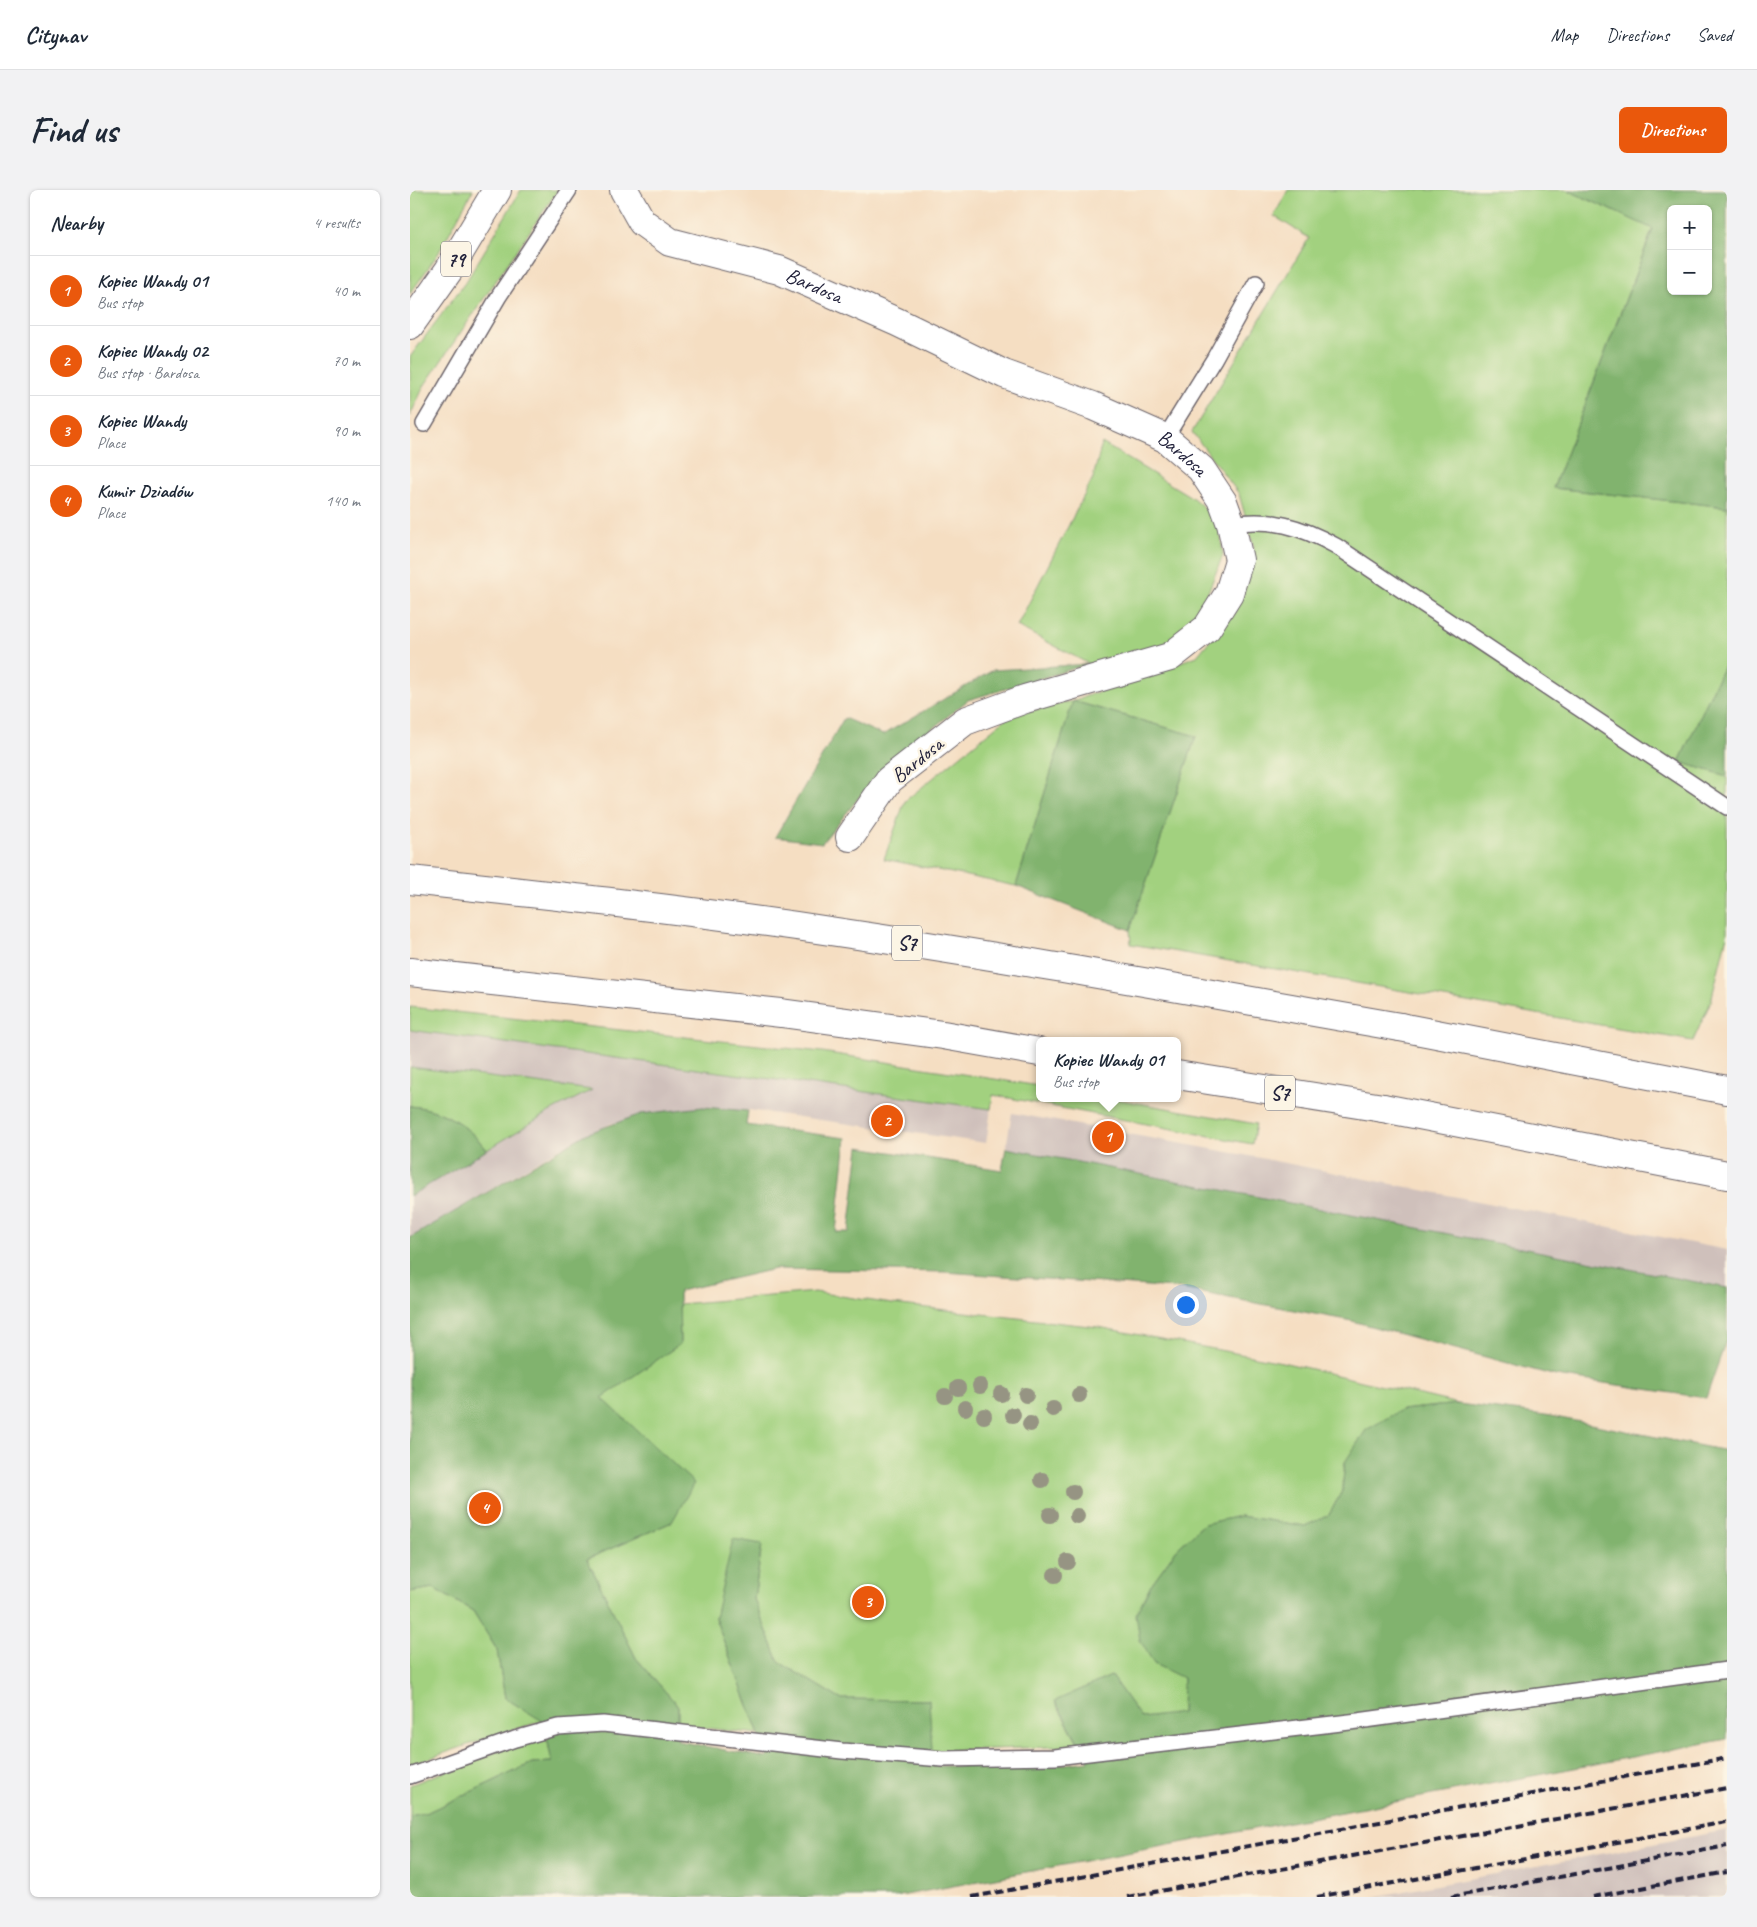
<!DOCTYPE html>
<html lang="en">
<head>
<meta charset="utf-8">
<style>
	:root { --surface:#fff; --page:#f2f2f3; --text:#1f2937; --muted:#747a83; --line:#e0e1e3; --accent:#ea580c }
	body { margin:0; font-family:Caveat,sans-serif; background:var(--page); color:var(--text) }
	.controls { position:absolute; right:15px; top:15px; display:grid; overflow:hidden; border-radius:8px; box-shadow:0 1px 4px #0004 }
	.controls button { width:45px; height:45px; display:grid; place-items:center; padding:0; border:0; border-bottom:1px solid var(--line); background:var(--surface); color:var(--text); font:25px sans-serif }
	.you { position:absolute; left:775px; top:1114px; width:18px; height:18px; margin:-12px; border:4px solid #fff; border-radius:50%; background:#1a73e8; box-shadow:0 0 0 8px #1a73e833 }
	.badge { display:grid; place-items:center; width:32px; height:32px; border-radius:50%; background:var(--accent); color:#fff; font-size:16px; font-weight:700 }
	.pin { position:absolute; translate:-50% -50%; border:2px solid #fff; box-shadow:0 1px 5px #0006 }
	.popup { position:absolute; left:626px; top:847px; width:145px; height:65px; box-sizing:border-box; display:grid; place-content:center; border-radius:8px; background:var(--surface); filter:drop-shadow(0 1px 4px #0005); font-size:16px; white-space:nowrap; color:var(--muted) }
	.popup b { font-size:19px; color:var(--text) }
	.popup::after { content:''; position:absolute; left:50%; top:100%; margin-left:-10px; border:10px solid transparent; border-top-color:var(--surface) }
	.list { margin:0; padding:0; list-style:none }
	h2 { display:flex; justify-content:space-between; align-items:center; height:65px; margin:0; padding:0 20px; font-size:21px }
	h2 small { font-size:16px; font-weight:400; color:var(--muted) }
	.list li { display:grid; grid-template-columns:32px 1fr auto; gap:15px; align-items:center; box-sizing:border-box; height:70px; padding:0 20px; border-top:1px solid var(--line) }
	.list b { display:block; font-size:19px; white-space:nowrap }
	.list p { margin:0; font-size:16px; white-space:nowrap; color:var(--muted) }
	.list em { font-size:16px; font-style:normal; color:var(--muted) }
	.map { position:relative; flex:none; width:1317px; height:1707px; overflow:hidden; border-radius:8px }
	header { display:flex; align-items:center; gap:30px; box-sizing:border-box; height:70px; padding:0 25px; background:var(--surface); border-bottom:1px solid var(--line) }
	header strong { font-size:24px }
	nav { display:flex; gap:28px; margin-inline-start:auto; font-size:18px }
	.intro { display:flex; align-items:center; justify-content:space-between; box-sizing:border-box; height:120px; padding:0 30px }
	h1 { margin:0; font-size:35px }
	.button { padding:12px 22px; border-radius:8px; background:var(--accent); color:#fff; font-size:18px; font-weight:700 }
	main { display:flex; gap:30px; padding:0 30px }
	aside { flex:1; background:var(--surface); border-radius:8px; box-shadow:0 1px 4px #0004 }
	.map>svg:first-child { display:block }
	.industrial { fill:#cfc0bb }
	.green { fill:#a2d17f; stroke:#627a5d }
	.forest { fill:#81b36e; stroke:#526a54; fill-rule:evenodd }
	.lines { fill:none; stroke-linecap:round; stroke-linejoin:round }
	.service-casing { stroke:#6c646a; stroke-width:18 }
	.minor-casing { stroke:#6c646a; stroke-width:30 }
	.secondary-casing { stroke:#6c646a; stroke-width:30 }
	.primary-casing { stroke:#6c646a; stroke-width:30 }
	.motorway-casing { stroke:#6c646a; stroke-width:30 }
	.service { stroke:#fff; stroke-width:15 }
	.minor { stroke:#fff; stroke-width:28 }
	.secondary { stroke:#fff; stroke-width:28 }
	.primary { stroke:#fff; stroke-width:28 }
	.motorway { stroke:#fff; stroke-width:28 }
	.rail { stroke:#22223b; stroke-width:4; stroke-dasharray:8 4; stroke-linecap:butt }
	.tree { fill:#969483 }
	.labels { text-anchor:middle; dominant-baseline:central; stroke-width:5; stroke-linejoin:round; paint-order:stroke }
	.shield { fill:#fcf5e5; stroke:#63616e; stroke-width:1 }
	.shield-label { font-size:20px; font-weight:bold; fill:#22223b }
	.street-label { font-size:21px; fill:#22223b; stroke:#fcf5e5 }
</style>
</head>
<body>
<header>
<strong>Citynav</strong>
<nav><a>Map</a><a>Directions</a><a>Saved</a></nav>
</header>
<div class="intro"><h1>Find us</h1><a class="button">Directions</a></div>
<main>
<aside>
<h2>Nearby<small>4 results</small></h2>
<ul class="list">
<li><span class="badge">1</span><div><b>Kopiec Wandy 01</b><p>Bus stop</p></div><em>40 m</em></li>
<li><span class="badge">2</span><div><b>Kopiec Wandy 02</b><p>Bus stop · Bardosa</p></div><em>70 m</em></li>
<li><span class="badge">3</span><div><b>Kopiec Wandy</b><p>Place</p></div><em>90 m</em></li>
<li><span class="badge">4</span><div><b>Kumir Dziadów</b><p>Place</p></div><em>140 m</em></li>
</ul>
</aside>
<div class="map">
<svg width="1317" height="1707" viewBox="0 0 1317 1707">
	<rect width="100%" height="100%" fill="#fcf5e5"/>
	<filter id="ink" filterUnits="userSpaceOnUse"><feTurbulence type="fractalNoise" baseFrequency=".02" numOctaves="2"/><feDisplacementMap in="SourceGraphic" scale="10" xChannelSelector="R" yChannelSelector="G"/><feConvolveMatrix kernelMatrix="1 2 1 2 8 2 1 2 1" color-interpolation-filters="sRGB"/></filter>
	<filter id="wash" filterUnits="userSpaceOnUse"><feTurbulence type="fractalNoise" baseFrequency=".0096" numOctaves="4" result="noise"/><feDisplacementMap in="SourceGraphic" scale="20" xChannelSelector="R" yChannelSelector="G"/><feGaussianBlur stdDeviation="1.12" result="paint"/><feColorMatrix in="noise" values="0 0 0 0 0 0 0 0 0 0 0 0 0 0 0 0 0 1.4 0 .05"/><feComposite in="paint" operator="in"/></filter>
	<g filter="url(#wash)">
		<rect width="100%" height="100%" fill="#f5dec2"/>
		<g class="industrial">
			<path d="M 0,840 L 581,919 L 576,953 L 339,920 L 202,933 L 143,962 L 0,1048 L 0,1006 L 139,922 L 181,900 L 0,877 Z"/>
			<path d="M 602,923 L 840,966 L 1317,1060 L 1317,1098 L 596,958 Z"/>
			<path d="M 1317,1640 L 1317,1707 L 963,1707 Z"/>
		</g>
		<g class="green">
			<path d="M 0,0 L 63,0 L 28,64 L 0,104 Z"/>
			<path d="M 111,0 L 148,0 L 14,196 L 0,226 L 0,167 L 57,90 Z"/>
			<path d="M 878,0 L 1157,0 L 1243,38 L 1143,298 L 1317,317 L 1317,469 L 1269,572 L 1317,586 L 1317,745 L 1301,811 L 1283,851 L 721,754 L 720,740 L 786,546 L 663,511 L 606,696 L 474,669 L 495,611 L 599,526 L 663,511 L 787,466 L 827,417 L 844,358 L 829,304 L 782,242 L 899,48 L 864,26 Z"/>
			<path d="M 692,253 L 783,308 L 809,331 L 813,365 L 788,427 L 749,460 L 679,474 L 607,436 L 683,288 Z"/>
			<path d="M 0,817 L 412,862 L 629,896 L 629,908 L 700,908 L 846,934 L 842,954 L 583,905 L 581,919 L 0,840 Z"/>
			<path d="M 0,877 L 182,900 L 139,922 L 77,960 C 57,935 34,919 0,916 Z"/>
			<path d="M 405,1102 L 482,1114 L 688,1137 L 872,1172 L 1048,1214 L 991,1220 L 935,1272 L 932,1301 L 919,1325 L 895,1336 L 830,1326 L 794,1334 L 767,1359 L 740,1396 L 744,1474 L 773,1487 L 772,1524 L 731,1528 L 701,1486 L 645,1512 L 670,1556 L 522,1561 L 518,1510 L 430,1509 L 369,1472 L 344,1409 L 352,1355 L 305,1428 L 349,1544 L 268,1535 L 268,1516 L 226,1468 L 177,1369 L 262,1332 L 191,1208 L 270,1154 L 269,1114 Z"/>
			<path d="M 23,1398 L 63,1421 L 87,1460 L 95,1508 L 134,1531 L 98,1541 L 0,1575 L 0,1402 Z"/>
			<path d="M 137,1548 L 142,1572 L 122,1573 L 18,1622 L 0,1626 L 0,1595 L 93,1559 Z"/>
		</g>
		<g class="forest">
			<path d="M 1157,0 L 1317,0 L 1317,317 L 1143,298 L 1243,39 ZM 1261,19 L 1298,19 L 1298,101 L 1261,101 Z"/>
			<path d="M 1317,469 L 1317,586 L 1269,572 Z"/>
			<path d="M 679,474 L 558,510 L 473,578 L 412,653 L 365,647 L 434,528 L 473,545 L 583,480 Z"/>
			<path d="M 663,511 L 786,546 L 720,740 L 606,696 Z"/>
			<path d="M 0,916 C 34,919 57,935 77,960 L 0,1006 Z"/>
			<path d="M 293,917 L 338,921 L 336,935 L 436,948 L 426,1042 L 439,1042 L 449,957 L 592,980 L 596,958 L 1317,1098 L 1317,1148 L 1296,1208 L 1146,1186 L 942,1131 L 766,1098 L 535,1082 L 365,1079 L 269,1101 L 270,1154 L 192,1208 L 284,1293 L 262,1332 L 177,1369 L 226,1468 L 268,1516 L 268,1551 L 358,1568 L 305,1428 L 323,1349 L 352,1354 L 344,1409 L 369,1472 L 430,1509 L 519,1510 L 523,1576 L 640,1576 L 679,1571 L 645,1511 L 701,1486 L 731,1528 L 772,1523 L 773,1488 L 744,1474 L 730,1450 L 726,1424 L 740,1396 L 767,1359 L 794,1334 L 830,1326 L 895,1336 L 919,1325 L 932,1301 L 935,1272 L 956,1240 L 991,1220 L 1048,1214 L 1135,1225 L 1317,1261 L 1317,1549 L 485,1707 L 0,1707 L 0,1626 L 18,1622 L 122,1573 L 142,1572 L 134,1532 L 95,1508 L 87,1460 L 63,1421 L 23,1398 L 0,1402 L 0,1048 L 176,944 L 231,924 Z"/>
		</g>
	</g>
	<g filter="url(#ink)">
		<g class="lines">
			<g class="service-casing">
				<g id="service">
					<path d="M 14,234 L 89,106 L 159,0"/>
					<path d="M 755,248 L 804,169 L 846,93"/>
					<path d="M 821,334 C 862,328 890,336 926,356 L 1317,617"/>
					<path d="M 0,1586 L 105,1549 L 148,1537 L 193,1534 L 432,1561 L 533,1569 L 645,1567 L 948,1531 L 1317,1480"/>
				</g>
			</g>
			<g class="minor-casing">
				<g id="minor">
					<path id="s1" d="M 214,0 L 232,32 L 260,52 L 369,80 L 487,132 L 594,184 L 683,216 L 755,248 L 791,279 L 813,312 L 821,334 L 829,370 L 819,403 L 797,438 L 760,467 L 615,509 L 555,531 L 479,590 L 440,647"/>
				</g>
			</g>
			<g class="secondary-casing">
				<g id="secondary">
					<path d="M 990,837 L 1317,900"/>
					<path d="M 973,918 L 1317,985"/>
				</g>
			</g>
			<g class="primary-casing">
				<path id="primary" d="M 0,135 L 39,80 L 87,0"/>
			</g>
			<g class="motorway-casing">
				<g id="motorway">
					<path d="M 0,690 C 140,705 280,720 420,741 C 611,769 800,804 990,837"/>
					<path d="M 0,782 L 371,823 L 533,845 L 629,862"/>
					<path d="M 767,885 L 973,918"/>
				</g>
			</g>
			<use href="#service" class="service"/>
			<use href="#minor" class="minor"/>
			<use href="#secondary" class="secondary"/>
			<use href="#primary" class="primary"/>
			<use href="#motorway" class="motorway"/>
			<g class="rail">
				<path d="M 562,1707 L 1317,1568"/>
				<path d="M 717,1707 L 1317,1598"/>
				<path d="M 907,1707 L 1317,1632"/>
				<path d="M 1041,1707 L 1317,1656"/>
				<path d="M 1183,1707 L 1317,1682"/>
			</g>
		</g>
		<g class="tree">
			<circle cx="570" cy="1196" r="8"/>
			<circle cx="548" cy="1198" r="8"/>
			<circle cx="591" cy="1204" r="8"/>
			<circle cx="616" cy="1205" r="8"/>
			<circle cx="669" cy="1205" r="8"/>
			<circle cx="535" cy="1206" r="8"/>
			<circle cx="555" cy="1218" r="8"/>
			<circle cx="643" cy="1219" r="8"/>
			<circle cx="603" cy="1225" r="8"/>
			<circle cx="574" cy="1226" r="8"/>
			<circle cx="620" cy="1234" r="8"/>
			<circle cx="632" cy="1290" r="8"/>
			<circle cx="663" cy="1302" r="8"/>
			<circle cx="640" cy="1325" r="8"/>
			<circle cx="667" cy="1326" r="8"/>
			<circle cx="658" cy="1372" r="8"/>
			<circle cx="645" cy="1385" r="8"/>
		</g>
	</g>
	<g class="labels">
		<g class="shield">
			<rect x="31" y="51.5" width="30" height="35" rx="4"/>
			<rect x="482" y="735.5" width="30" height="35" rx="4"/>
			<rect x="855" y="885.5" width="30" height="35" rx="4"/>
		</g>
		<g class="shield-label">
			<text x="46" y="69">79</text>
			<text x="497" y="753">S7</text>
			<text x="870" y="903">S7</text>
		</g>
		<g class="street-label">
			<text stroke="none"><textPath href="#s1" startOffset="222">Bardosa</textPath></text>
			<text stroke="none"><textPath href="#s1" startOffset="628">Bardosa</textPath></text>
			<text transform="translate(507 570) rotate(-39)">Bardosa</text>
		</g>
	</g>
</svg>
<div class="controls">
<button>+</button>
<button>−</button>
</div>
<div class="you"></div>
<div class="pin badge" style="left:698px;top:947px">1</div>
<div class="popup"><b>Kopiec Wandy 01</b>Bus stop</div>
<div class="pin badge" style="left:477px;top:931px">2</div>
<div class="pin badge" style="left:458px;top:1412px">3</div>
<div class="pin badge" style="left:75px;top:1318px">4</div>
</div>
</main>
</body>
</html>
